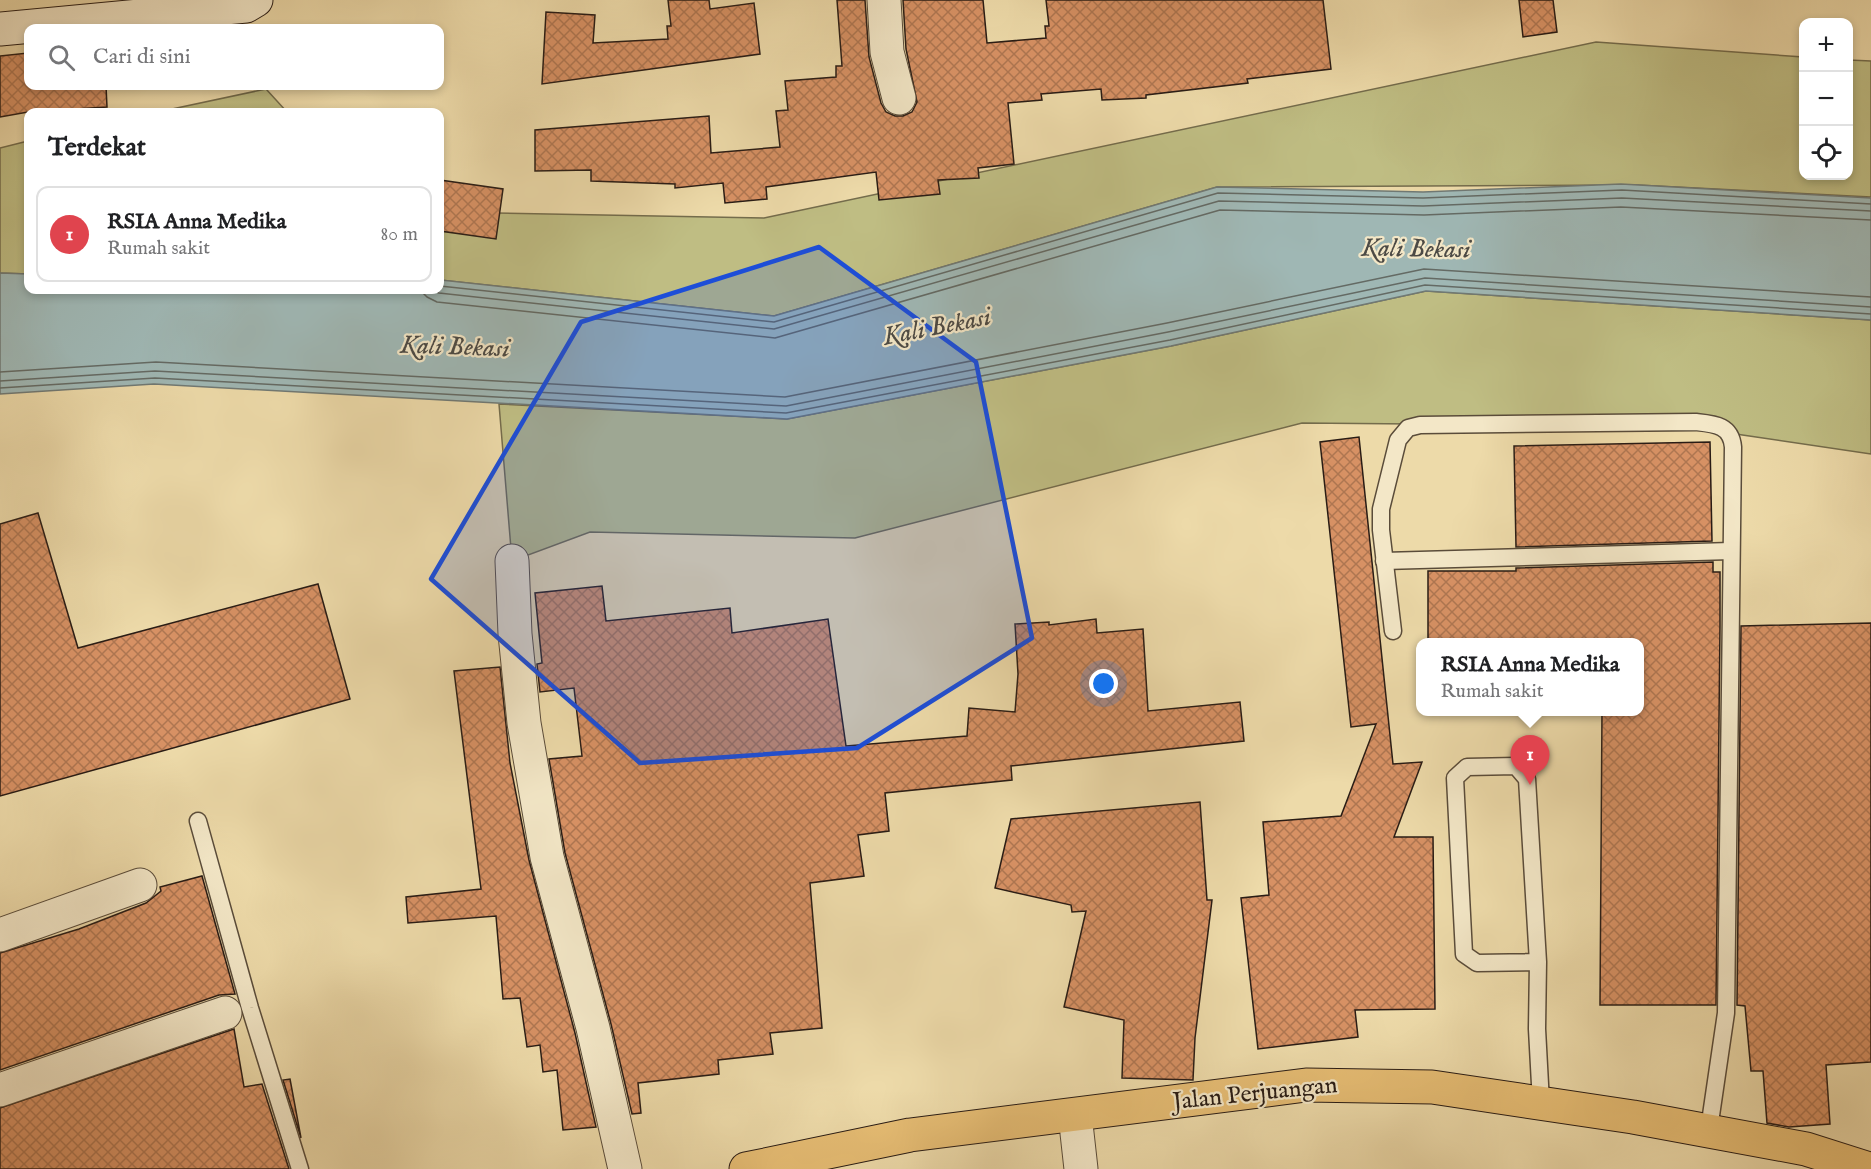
<!DOCTYPE html>
<html lang="id">
<head>
<meta charset="utf-8">
<style>
	:root { --surface:#fff; --page:#f2f2f2; --text:#202124; --muted:#757577; --line:#e0e0e0; --accent:#8f2418 }
	body { margin:0; font-family:"IM FELL English",serif; background:var(--page); color:var(--text) }
	.controls { position:absolute; right:18px; top:18px; display:grid; overflow:hidden; border-radius:12px; box-shadow:0 3px 9px #0003 }
	.controls button { width:54px; height:54px; display:grid; place-items:center; padding:0; border:0; border-bottom:2px solid var(--line); background:var(--surface); color:var(--text); font:30px sans-serif }
	.you { position:absolute; left:1104px; top:684px; width:21px; height:21px; margin:-15px; border:4px solid #fff; border-radius:50%; background:#1a73e8; box-shadow:0 0 0 9px #1a73e833 }
	.badge { display:grid; place-items:center; width:39px; height:39px; border-radius:50%; background:var(--accent); color:#fff; font-size:20px; font-weight:700 }
	.pin { position:absolute; translate:-50% -50px; filter:drop-shadow(0 2px 3px #0008) }
	.pin::after { content:''; position:absolute; top:32px; width:21px; height:18px; background:inherit; clip-path:polygon(0 0,100% 0,50% 100%) }
	.popup { position:absolute; left:1416px; top:638px; width:228px; height:78px; box-sizing:border-box; display:grid; place-content:center; border-radius:12px; background:var(--surface); filter:drop-shadow(0 2px 4px #0005); font-size:20px; white-space:nowrap; color:var(--muted) }
	.popup b { font-size:22px; color:var(--text) }
	.popup::after { content:''; position:absolute; left:50%; top:100%; margin-left:-12px; border:12px solid transparent; border-top-color:var(--surface) }
	.list { margin:0; padding:0; list-style:none }
	h2 { display:flex; justify-content:space-between; align-items:center; height:78px; margin:0; padding:0 24px; font-size:26px }
	h2 small { font-size:20px; font-weight:400; color:var(--muted) }
	.list li { display:grid; grid-template-columns:39px 1fr auto; gap:18px; align-items:center; box-sizing:border-box; height:96px; margin:0 12px 12px; padding:0 12px; border:2px solid var(--line); border-radius:12px }
	.list b { display:block; font-size:22px; white-space:nowrap }
	.list p { margin:0; font-size:20px; white-space:nowrap; color:var(--muted) }
	.list em { font-size:20px; font-style:normal; color:var(--muted) }
	.icon { flex:none; width:33px; height:33px; fill:none; stroke:currentColor; stroke-width:2; stroke-linecap:round; stroke-linejoin:round }
	.map { position:relative; flex:none; width:1871px; height:1169px; overflow:hidden }
	.search { position:absolute; background:var(--surface); box-shadow:0 3px 9px #0003; left:24px; top:24px; width:420px; height:66px; display:flex; align-items:center; gap:15px; box-sizing:border-box; padding:0 21px; border-radius:12px; color:var(--muted); font-size:22px }
	.panel { position:absolute; background:var(--surface); box-shadow:0 3px 9px #0003; left:24px; top:108px; width:420px; height:186px; border-radius:12px }
	.map>svg:first-child { display:block }
	.grass { fill:#bfbd83; stroke:#746c4c; stroke-width:1.5 }
	.water { fill:#9fb7b4; stroke:#707974; stroke-width:1.5 }
	.lines { fill:none; stroke-linecap:round; stroke-linejoin:round }
	.shore { stroke:#646a64; stroke-width:1.5 }
	.building { fill:url(#building-cross-hatch); stroke:#291c15; stroke-width:1.5 }
	.lane-casing { stroke:#5a4c3a; stroke-width:19 }
	.street-casing { stroke:#5a4c3a; stroke-width:35 }
	.secondary-casing { stroke:#291c15; stroke-width:35 }
	.primary-casing { stroke:#291c15; stroke-width:35 }
	.lane { stroke:#f3e7c7; stroke-width:16 }
	.street { stroke:#f3e7c7; stroke-width:33 }
	.secondary { stroke:#f3e7c7; stroke-width:33 }
	.primary { stroke:#e6bd74; stroke-width:33 }
	.marked { fill:#1d4ed8; fill-opacity:0.2; stroke:#1d4ed8; stroke-width:4.5; stroke-linejoin:round }
	.labels { text-anchor:middle; dominant-baseline:central; stroke-width:4.5; stroke-linejoin:round; paint-order:stroke }
	.street-label { font-size:24px; fill:#291c15; stroke:#f3e7c7 }
	.water-label { font-size:26px; font-style:italic; fill:#4c4a45; stroke:#f3e7c7 }
</style>
</head>
<body>
<div class="map">
<svg width="1871" height="1169" viewBox="0 0 1871 1169">
	<defs>
		<pattern id="building-cross-hatch" width="8" height="8" patternUnits="userSpaceOnUse" patternTransform="scale(1.5)"><rect width="8" height="8" fill="#d79164"/><path d="M0 0l8 8M0 8l8-8" fill="none" stroke="#ae7651"/></pattern>
	</defs>
	<rect width="100%" height="100%" fill="#eddaa9"/>
	<filter id="stains"><feTurbulence type="fractalNoise" baseFrequency=".00333" numOctaves="4"/><feColorMatrix values="0 0 0 0 .2 0 0 0 0 .09 0 0 0 0 .02 0 0 0 .5 -.17"/></filter>
	<radialGradient id="worn" r=".72"><stop offset=".6" stop-color="#630" stop-opacity="0"/><stop offset="1" stop-color="#630" stop-opacity=".3"/></radialGradient>
	<g class="grass">
		<path d="M 1596,42 L 1803,57 L 1804,176 L 1848,176 L 1849,60 L 1871,61 L 1871,197 L 1637,185 L 1217,187 L 774,316 L 440,280 L 440,212 L 764,218 Z"/>
		<path d="M 266,89 L 287,112 L 158,112 Z"/>
		<path d="M 28,141 L 28,274 L 0,273 L 0,148 Z"/>
		<path d="M 1426,291 L 1871,320 L 1871,454 L 1729,433 L 1725,427 L 1302,423 L 855,538 L 590,532 L 512,561 L 499,404 L 787,419 L 1171,346 Z"/>
	</g>
	<path class="water" d="M 1621,184 L 1871,198 L 1871,320 L 1426,291 L 1171,346 L 787,419 L 154,384 L 0,394 L 0,273 L 28,274 L 28,290 L 440,290 L 441,280 L 774,316 L 1217,187 L 1423,192 Z"/>
	<g class="lines">
		<g class="shore">
			<path d="M 440,286 L 774,322 L 1218,193 L 1423,198 L 1622,190 L 1871,204"/>
			<path d="M 420,290 L 427,297 L 437,302 L 775,338 L 1220,210 L 1424,215 L 1621,207 L 1871,220"/>
			<path d="M 431,290 L 439,293 L 774,329 L 1219,201 L 1423,206 L 1622,198 L 1871,211"/>
			<path d="M 0,372 L 156,362 L 785,397 L 1167,323 L 1424,269 L 1871,297"/>
			<path d="M 0,381 L 155,371 L 786,406 L 1168,332 L 1425,278 L 1871,307"/>
			<path d="M 0,388 L 155,378 L 786,413 L 1170,340 L 1425,285 L 1871,314"/>
		</g>
	</g>
	<g class="building">
		<path d="M 668,0 L 709,0 L 710,9 L 754,3 L 760,54 L 542,84 L 546,12 L 595,15 L 593,43 L 668,39 L 667,26 L 671,26 Z"/>
		<path d="M 837,0 L 865,0 L 869,57 L 881,103 L 886,112 L 895,116 L 903,116 L 912,112 L 917,102 L 906,49 L 903,0 L 983,0 L 987,43 L 1046,38 L 1045,26 L 1049,26 L 1046,0 L 1323,0 L 1331,69 L 1247,79 L 1248,83 L 1146,95 L 1146,98 L 1102,100 L 1101,89 L 1041,94 L 1042,100 L 1008,103 L 1014,164 L 978,168 L 979,178 L 938,180 L 940,194 L 879,200 L 876,172 L 766,187 L 767,199 L 725,203 L 723,183 L 675,188 L 675,184 L 591,181 L 591,170 L 535,171 L 535,130 L 709,116 L 711,153 L 780,147 L 776,111 L 788,110 L 785,81 L 836,77 L 836,66 L 842,66 Z"/>
		<path d="M 1519,0 L 1553,0 L 1557,32 L 1523,37 Z"/>
		<path d="M 28,53 L 28,86 L 106,86 L 107,107 L 28,112 L 0,117 L 0,56 Z"/>
		<path d="M 440,180 L 503,189 L 496,239 L 440,231 Z"/>
		<path d="M 1359,437 L 1393,764 L 1422,762 L 1394,837 L 1433,837 L 1435,1009 L 1355,1010 L 1358,1037 L 1258,1049 L 1241,898 L 1269,895 L 1263,822 L 1341,816 L 1376,724 L 1351,727 L 1320,442 Z"/>
		<path d="M 1710,442 L 1712,541 L 1516,547 L 1514,446 Z"/>
		<path d="M 38,513 L 78,648 L 318,584 L 350,699 L 0,796 L 0,524 Z"/>
		<path d="M 1713,562 L 1713,572 L 1720,572 L 1720,626 L 1716,1005 L 1600,1005 L 1602,711 L 1640,711 L 1640,642 L 1428,642 L 1428,571 L 1516,571 L 1516,568 Z"/>
		<path d="M 602,586 L 606,621 L 730,608 L 732,633 L 828,619 L 846,746 L 967,736 L 969,708 L 1015,712 L 1018,674 L 1015,624 L 1049,622 L 1049,625 L 1096,619 L 1097,633 L 1143,629 L 1148,711 L 1240,702 L 1244,741 L 1011,766 L 1012,780 L 885,793 L 889,831 L 858,835 L 864,876 L 810,883 L 822,1028 L 770,1033 L 773,1054 L 718,1060 L 719,1074 L 638,1083 L 641,1113 L 632,1114 L 611,1024 L 565,853 L 549,759 L 582,756 L 574,688 L 540,692 L 537,664 L 542,663 L 535,593 Z"/>
		<path d="M 1871,623 L 1871,1062 L 1826,1065 L 1830,1124 L 1789,1127 L 1767,1123 L 1763,1071 L 1751,1071 L 1745,1006 L 1737,1005 L 1741,626 Z"/>
		<path d="M 500,667 L 510,763 L 529,860 L 575,1033 L 596,1127 L 563,1130 L 557,1070 L 543,1072 L 540,1045 L 527,1047 L 520,998 L 503,999 L 496,916 L 408,923 L 406,897 L 481,889 L 454,671 Z"/>
		<path d="M 1200,802 L 1207,900 L 1212,900 L 1195,1038 L 1193,1080 L 1122,1078 L 1124,1020 L 1064,1007 L 1086,911 L 1072,912 L 1071,905 L 995,888 L 1011,819 Z"/>
		<path d="M 202,876 L 235,994 L 219,995 L 0,1070 L 0,953 L 79,929 L 146,903 L 161,891 L 160,887 Z"/>
		<path d="M 234,1029 L 244,1087 L 262,1084 L 289,1169 L 0,1169 L 0,1108 Z"/>
		<path d="M 290,1079 L 301,1138 L 283,1080 Z"/>
	</g>
	<g class="lines">
		<g class="lane-casing">
			<g id="lane">
				<path d="M 1384,561 L 1731,551"/>
				<path d="M 1393,631 L 1381,530 L 1381,509 L 1398,440 L 1408,428 L 1420,425 L 1696,422 C 1715,424 1731,425 1733,447 L 1726,1013 L 1709,1129"/>
				<path d="M 198,821 L 250,1008 L 300,1169"/>
				<path d="M 1538,962 L 1477,963 L 1464,954 L 1455,778 L 1467,767 L 1516,766 L 1527,779 L 1538,962 L 1537,1029 L 1541,1103"/>
			</g>
		</g>
		<g class="street-casing">
			<g id="street">
				<path d="M 884,0 L 887,52 L 899,98"/>
				<path d="M 512,561 L 515,634 L 524,723 L 547,857 L 593,1028 L 625,1169"/>
				<path d="M 0,935 L 140,885"/>
				<path d="M 0,1090 L 225,1013"/>
				<path d="M 1075,1115 L 1081,1169"/>
			</g>
		</g>
		<g class="secondary-casing">
			<path id="secondary" d="M 0,29 L 246,6 L 256,0"/>
		</g>
		<g class="primary-casing">
			<path id="primary" d="M 746,1169 L 910,1135 L 1306,1085 L 1432,1087 L 1633,1117 L 1806,1149 L 1869,1169"/>
		</g>
		<use href="#lane" class="lane"/>
		<use href="#street" class="street"/>
		<use href="#secondary" class="secondary"/>
		<use href="#primary" class="primary"/>
	</g>
	<path class="marked" d="M 819,247 L 976,362 L 1032,638 L 857,748 L 640,763 L 431,579 L 581,322 Z"/>
	<g class="labels">
		<g class="street-label">
			<text transform="translate(1255 1094) rotate(-6)">Jalan Perjuangan</text>
		</g>
		<g class="water-label">
			<text transform="translate(1416 249) rotate(1)">Kali Bekasi</text>
			<text transform="translate(937 327) rotate(-11)">Kali Bekasi</text>
			<text transform="translate(455 347) rotate(2)">Kali Bekasi</text>
		</g>
	</g>
	<rect width="100%" height="100%" filter="url(#stains)"/>
	<rect width="100%" height="100%" fill="url(#worn)"/>
</svg>
<div class="controls">
<button>+</button>
<button>−</button>
<button><svg class="icon" aria-label="locate" viewBox="0 0 24 24"><circle cx="12" cy="12" r="6"/><path d="M12 2v4M12 18v4M2 12h4M18 12h4"/></svg></button>
</div>
<div class="you"></div>
<div class="pin badge" style="left:1530px;top:785px;background:#e0444e">1</div>
<div class="popup"><b>RSIA Anna Medika</b>Rumah sakit</div>
<div class="search"><svg class="icon" aria-label="search" viewBox="0 0 24 24"><circle cx="10" cy="10" r="6"/><path d="M15 15l6 6"/></svg>Cari di sini</div>
<section class="panel">
<h2>Terdekat<small></small></h2>
<ul class="list">
<li><span class="badge" style="background:#e0444e">1</span><div><b>RSIA Anna Medika</b><p>Rumah sakit</p></div><em>80 m</em></li>
</ul>
</section>
</div>
</body>
</html>
